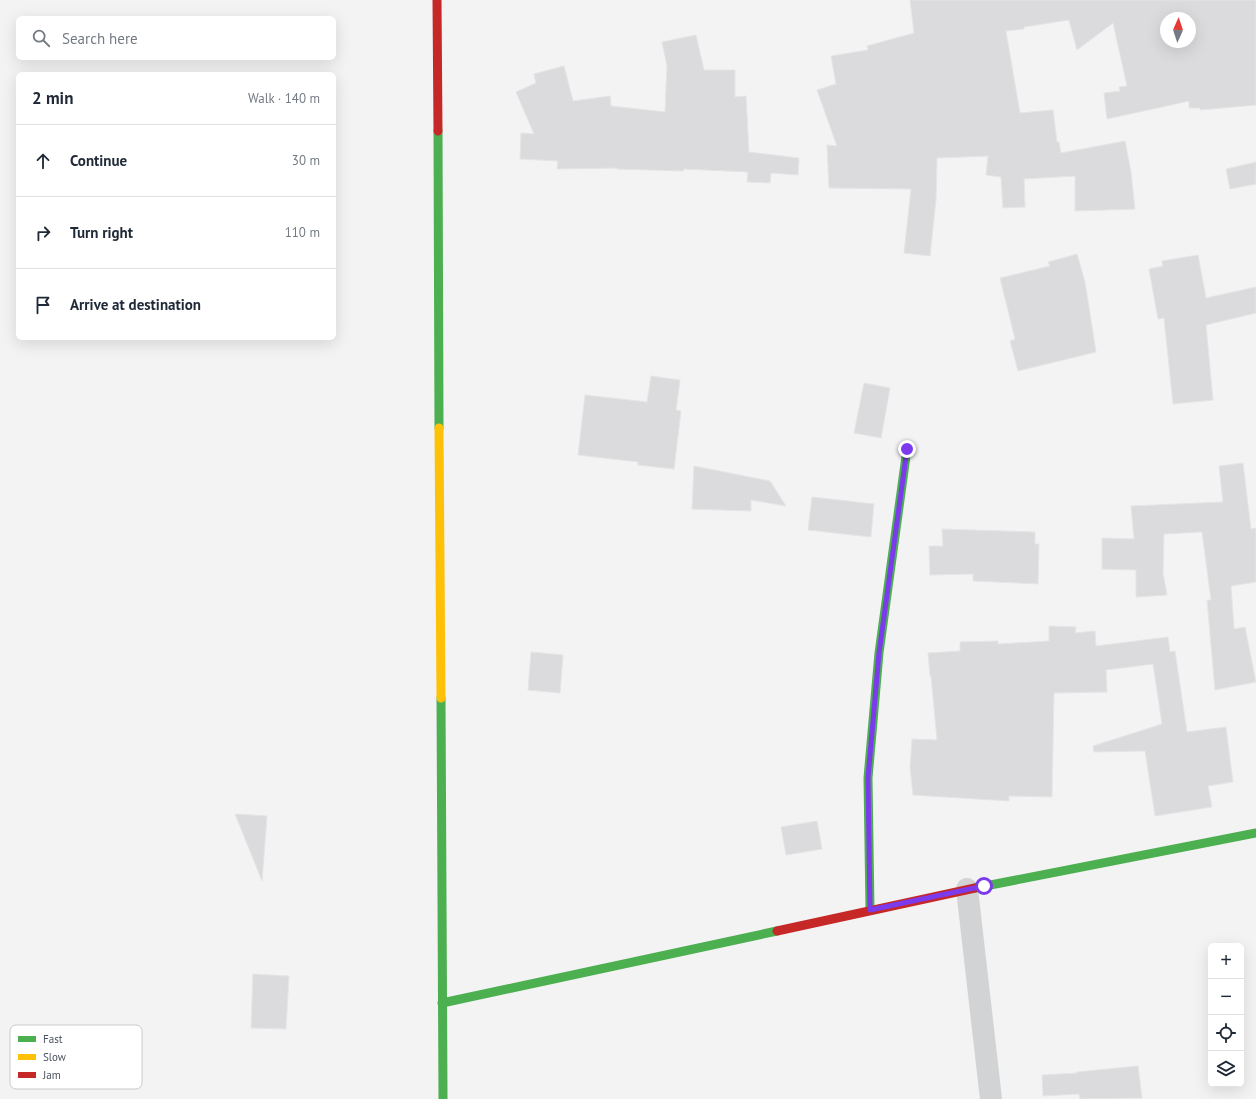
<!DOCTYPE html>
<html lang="en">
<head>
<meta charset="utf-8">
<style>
	:root { --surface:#fff; --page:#f2f2f3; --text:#1f2937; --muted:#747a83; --line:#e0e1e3 }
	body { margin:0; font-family:"PT Sans",sans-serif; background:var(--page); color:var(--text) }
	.controls { position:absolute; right:12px; bottom:12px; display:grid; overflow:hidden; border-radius:6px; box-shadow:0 4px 16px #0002 }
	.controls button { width:36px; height:36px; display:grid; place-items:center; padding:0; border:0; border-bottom:1px solid var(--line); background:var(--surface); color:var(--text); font:20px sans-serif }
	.compass { position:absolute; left:1160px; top:12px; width:36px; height:36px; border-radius:50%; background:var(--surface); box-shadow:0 4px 16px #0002; rotate:3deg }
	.stop { position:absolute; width:12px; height:12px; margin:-9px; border:3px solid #7c3aed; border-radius:50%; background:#fff }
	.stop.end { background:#7c3aed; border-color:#fff; box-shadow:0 1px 4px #0008 }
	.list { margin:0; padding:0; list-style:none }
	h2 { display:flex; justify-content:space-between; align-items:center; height:52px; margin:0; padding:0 16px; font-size:17px }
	h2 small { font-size:13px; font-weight:400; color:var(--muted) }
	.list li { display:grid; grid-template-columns:26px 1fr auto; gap:12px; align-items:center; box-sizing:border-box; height:72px; padding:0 16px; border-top:1px solid var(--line) }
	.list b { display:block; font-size:15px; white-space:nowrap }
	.list em { font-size:13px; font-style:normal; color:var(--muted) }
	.icon { flex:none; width:22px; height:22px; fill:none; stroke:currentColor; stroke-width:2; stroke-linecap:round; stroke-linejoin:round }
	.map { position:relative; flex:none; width:1256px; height:1099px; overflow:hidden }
	.search { position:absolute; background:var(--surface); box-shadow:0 4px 16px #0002; left:16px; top:16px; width:320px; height:44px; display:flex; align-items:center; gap:10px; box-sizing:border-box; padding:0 14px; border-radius:6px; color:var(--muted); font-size:15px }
	.panel { position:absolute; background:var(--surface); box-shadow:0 4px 16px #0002; left:16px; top:72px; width:320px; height:268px; border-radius:6px }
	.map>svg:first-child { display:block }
	.building { fill:#dbdbdd; stroke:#e5e5e6; fill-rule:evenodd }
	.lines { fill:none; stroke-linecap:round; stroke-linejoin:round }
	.street { stroke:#d2d3d5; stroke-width:22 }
	.fast { stroke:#4caf50; stroke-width:9 }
	.slow { stroke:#ffc107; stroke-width:9 }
	.jam { stroke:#c62828; stroke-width:9 }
	.route { stroke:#7c3aed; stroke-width:5 }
	.key { fill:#fff; stroke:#c9cacf; stroke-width:1 }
	.key-label { font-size:11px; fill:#4b505f }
</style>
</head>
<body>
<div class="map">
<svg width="1256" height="1099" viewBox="0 0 1256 1099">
	<rect width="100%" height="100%" fill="#f3f3f3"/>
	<g class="building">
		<path d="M 910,0 L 1256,0 L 1256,105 L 1200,110 L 1200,108 L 1189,108 L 1189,101 L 1107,119 L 1104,93 L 1120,91 L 1119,87 L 1127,86 L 1113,23 L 1077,50 L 1069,20 L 1024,27 L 1024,29 L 1006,31 L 1020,113 L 1053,110 L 1057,142 L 1059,142 L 1061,153 L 1125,141 L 1131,172 L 1135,209 L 1075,211 L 1075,176 L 1024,179 L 1025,207 L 1003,208 L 1001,177 L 986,175 L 988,156 L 937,158 L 936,200 L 930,256 L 904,253 L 911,189 L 829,188 L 827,145 L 837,146 L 817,90 L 836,84 L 831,56 L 868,50 L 867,46 L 914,33 ZM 1166,18 L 1190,18 L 1190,42 L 1166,42 Z"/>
		<path d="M 696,35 L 704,70 L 735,70 L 735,97 L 746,96 L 749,152 L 799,158 L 798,175 L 771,173 L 770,183 L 747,182 L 748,172 L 684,169 L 683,171 L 617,169 L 617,168 L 557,169 L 558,161 L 520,159 L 521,133 L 534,134 L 516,92 L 536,83 L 534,74 L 564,66 L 573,101 L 610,96 L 611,106 L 665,112 L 667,66 L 662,42 Z"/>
		<path d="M 1256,162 L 1256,184 L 1230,189 L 1226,169 Z"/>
		<path d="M 1077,254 L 1085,282 L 1096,352 L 1018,371 L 1010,341 L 1015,339 L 1000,278 L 1050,266 L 1048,262 Z"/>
		<path d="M 1198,255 L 1206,298 L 1256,287 L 1256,313 L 1206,325 L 1213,400 L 1173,404 L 1164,318 L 1158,319 L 1149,269 L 1163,266 L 1162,261 Z"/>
		<path d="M 651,376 L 680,380 L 676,410 L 681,411 L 674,469 L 638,465 L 638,462 L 578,455 L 585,395 L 647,402 Z"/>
		<path d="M 864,383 L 890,388 L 881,438 L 854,433 Z"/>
		<path d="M 1243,463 L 1251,529 L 1256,528 L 1256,582 L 1231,586 L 1234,629 L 1245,627 L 1256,682 L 1215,690 L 1207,600 L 1211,600 L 1202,532 L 1164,534 L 1163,573 L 1167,595 L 1136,597 L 1136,570 L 1102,569 L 1102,538 L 1134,539 L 1131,506 L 1223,502 L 1219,466 Z"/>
		<path d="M 694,466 L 770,481 L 786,506 L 751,500 L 751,511 L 692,509 Z"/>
		<path d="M 812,497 L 874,504 L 871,537 L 808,530 Z"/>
		<path d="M 942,529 L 1035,532 L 1035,544 L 1039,544 L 1038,584 L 973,581 L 973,574 L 930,575 L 929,546 L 943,546 Z"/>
		<path d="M 1049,626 L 1076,627 L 1075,633 L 1095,631 L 1096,646 L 1168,637 L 1170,652 L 1175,651 L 1187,732 L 1226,727 L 1233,782 L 1208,786 L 1212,807 L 1155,816 L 1145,751 L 1094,752 L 1093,746 L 1162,724 L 1153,664 L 1106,670 L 1107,692 L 1054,693 L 1052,797 L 1009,796 L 1009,801 L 913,795 L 910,767 L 912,739 L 937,740 L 931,676 L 930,676 L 928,653 L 960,651 L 960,642 L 998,641 L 998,644 L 1049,641 Z"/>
		<path d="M 531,652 L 563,655 L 560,693 L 528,690 Z"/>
		<path d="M 235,814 L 267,816 L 262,881 Z"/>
		<path d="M 817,821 L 822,849 L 786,855 L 781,827 Z"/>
		<path d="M 253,974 L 289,976 L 286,1029 L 251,1028 Z"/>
		<path d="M 1138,1066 L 1142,1098 L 1080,1099 L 1079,1094 L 1043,1096 L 1042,1075 L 1077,1073 L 1077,1072 Z"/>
	</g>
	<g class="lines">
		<path class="street" d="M 967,889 L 991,1099"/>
		<g class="fast">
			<path d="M 438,131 L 439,428"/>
			<path d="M 441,698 L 443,1099"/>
			<path d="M 975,888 L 1256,833"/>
			<path d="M 870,910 L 868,778 L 879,653 L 907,449"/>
			<path d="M 442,1003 L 777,931"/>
		</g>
		<path class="slow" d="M 439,428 L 441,698"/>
		<g class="jam">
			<path d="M 437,0 L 438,131"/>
			<path d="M 777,931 L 975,888"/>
		</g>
	</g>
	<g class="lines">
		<path class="route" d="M 907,449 L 879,653 L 868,778 L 870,910 L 984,886"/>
	</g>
	<rect x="10" y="1025" width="132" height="64" rx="6" class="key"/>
	<rect x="18" y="1036" width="18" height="6" fill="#4caf50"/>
	<rect x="18" y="1054" width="18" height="6" fill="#ffc107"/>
	<rect x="18" y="1072" width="18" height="6" fill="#c62828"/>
	<g class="key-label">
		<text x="43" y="1043">Fast</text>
		<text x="43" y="1061">Slow</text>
		<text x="43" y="1079">Jam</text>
	</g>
</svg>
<div class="controls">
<button>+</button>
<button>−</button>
<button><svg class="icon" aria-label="locate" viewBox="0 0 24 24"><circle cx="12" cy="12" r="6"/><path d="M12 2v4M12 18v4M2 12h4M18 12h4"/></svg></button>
<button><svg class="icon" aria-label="layers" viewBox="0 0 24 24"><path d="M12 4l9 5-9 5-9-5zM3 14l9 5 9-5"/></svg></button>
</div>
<svg class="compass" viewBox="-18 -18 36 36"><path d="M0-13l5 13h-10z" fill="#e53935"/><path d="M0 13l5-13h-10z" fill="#747a83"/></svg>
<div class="stop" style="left:984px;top:886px"></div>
<div class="stop end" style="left:907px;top:449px"></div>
<div class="search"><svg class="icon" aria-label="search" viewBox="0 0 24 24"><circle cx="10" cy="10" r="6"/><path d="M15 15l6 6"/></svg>Search here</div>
<section class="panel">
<h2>2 min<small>Walk · 140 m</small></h2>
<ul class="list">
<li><svg class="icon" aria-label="ahead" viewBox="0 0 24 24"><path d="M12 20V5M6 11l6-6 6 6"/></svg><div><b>Continue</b></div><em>30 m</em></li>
<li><svg class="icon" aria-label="right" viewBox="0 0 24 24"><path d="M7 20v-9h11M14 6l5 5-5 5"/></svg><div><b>Turn right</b></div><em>110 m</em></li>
<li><svg class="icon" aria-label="arrive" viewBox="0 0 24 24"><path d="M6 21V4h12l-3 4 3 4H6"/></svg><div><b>Arrive at destination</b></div></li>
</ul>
</section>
</div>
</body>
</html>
